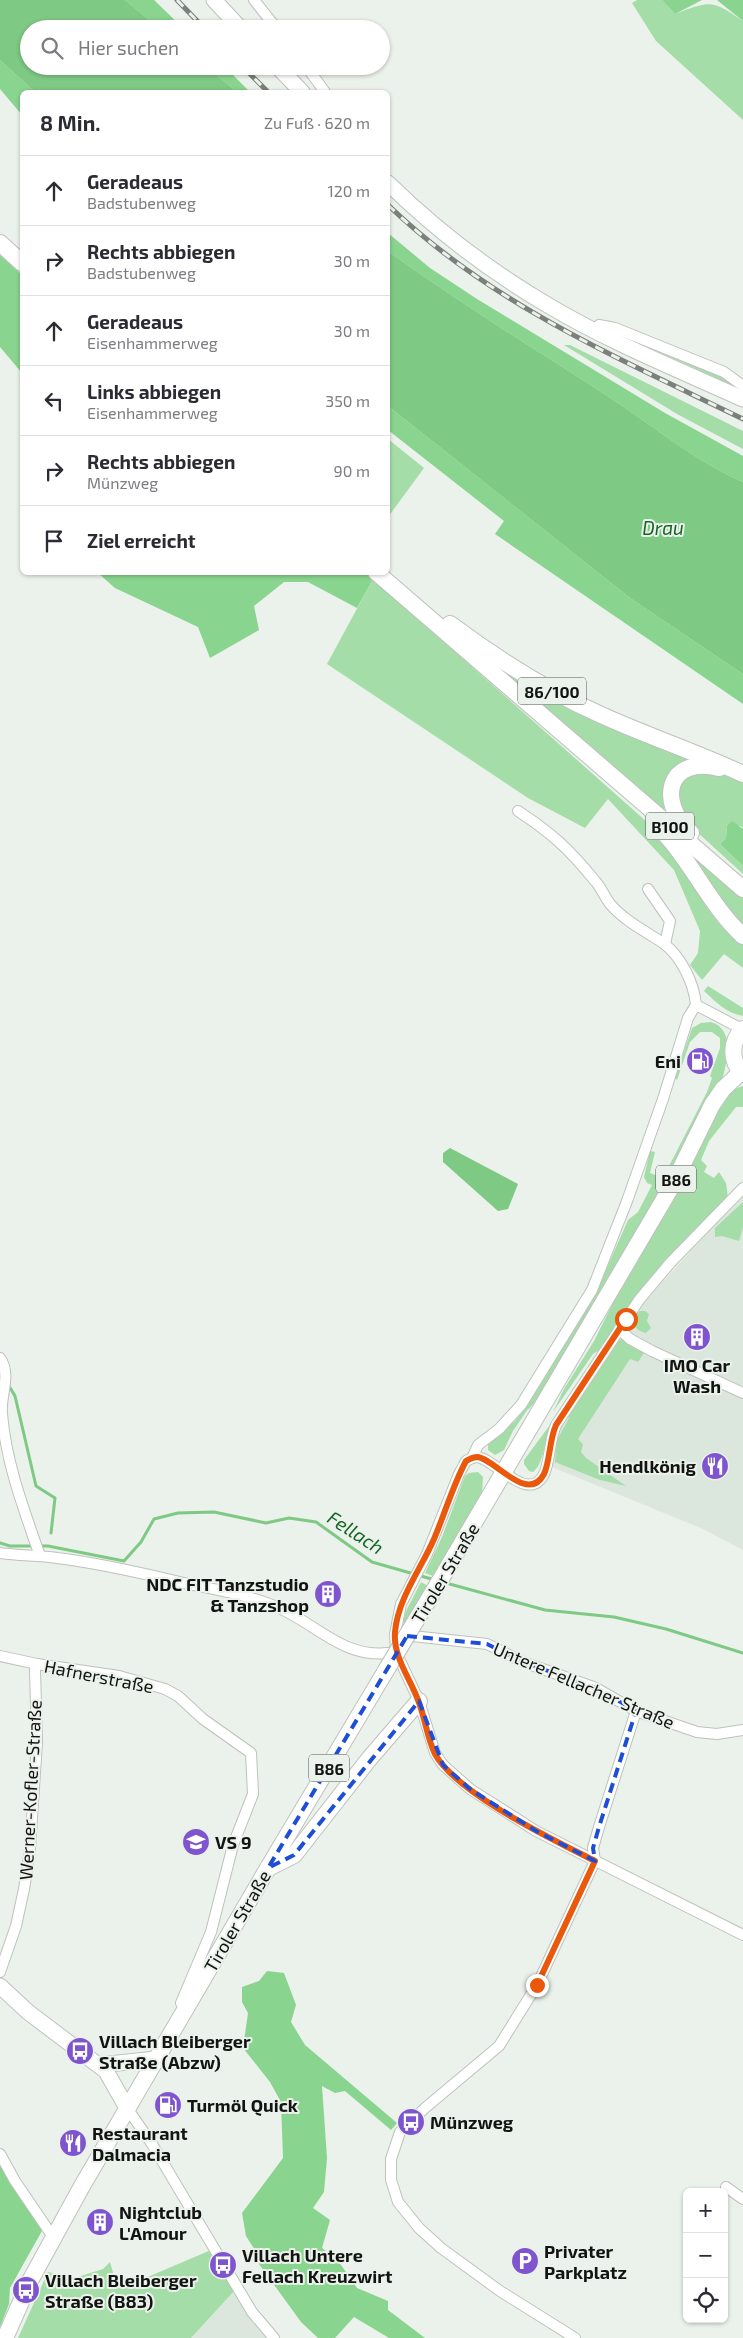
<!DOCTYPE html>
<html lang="de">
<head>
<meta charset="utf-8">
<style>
	:root { --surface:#fff; --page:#f7f7f7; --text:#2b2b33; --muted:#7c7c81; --line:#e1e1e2 }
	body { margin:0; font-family:"Exo 2",sans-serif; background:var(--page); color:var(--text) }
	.controls { position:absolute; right:15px; bottom:15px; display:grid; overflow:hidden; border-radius:8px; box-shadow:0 1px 4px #0004 }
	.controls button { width:45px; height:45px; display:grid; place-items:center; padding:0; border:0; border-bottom:1px solid var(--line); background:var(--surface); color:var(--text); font:25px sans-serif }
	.stop { position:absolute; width:15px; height:15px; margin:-11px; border:4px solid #ea580c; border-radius:50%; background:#fff }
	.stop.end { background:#ea580c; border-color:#fff; box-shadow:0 1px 5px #0008 }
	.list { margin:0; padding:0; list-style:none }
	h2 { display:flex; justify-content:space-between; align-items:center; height:65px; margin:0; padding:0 20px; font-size:21px }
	h2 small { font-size:16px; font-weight:400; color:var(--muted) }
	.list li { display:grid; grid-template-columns:32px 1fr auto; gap:15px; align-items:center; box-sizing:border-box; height:70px; padding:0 20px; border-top:1px solid var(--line) }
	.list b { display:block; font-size:19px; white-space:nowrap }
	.list p { margin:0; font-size:16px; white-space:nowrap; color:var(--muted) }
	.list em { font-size:16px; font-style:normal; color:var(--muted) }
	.icon { flex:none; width:28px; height:28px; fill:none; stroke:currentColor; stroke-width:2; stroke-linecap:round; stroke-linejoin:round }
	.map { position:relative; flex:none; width:743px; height:2338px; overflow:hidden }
	.search { position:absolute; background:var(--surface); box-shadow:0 1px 4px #0004; left:20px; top:20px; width:370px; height:55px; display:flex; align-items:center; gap:12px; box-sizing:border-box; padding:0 18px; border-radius:28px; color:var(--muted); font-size:19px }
	.panel { position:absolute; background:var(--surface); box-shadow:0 1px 4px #0004; left:20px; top:90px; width:370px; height:485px; border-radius:8px }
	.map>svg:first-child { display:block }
	.built { fill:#dbe7dc }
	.green { fill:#a5dda8 }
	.forest { fill:#89d48e }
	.water { fill:#7ec984 }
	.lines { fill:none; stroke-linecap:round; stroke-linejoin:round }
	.stream { stroke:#7ec984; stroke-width:3 }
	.minor-casing { stroke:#bdc2bd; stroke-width:12 }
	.secondary-casing { stroke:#bdc2bd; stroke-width:17 }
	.primary-casing { stroke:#bdc2bd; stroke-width:18 }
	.minor { stroke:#fff; stroke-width:10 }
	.secondary { stroke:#fff; stroke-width:15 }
	.primary { stroke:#fff; stroke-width:16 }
	.rail-casing { stroke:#7c807c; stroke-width:5 }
	.rail { stroke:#ebf1eb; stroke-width:3; stroke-dasharray:9; stroke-linecap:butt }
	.primary-bridge-casing { stroke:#bdc2bd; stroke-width:18; stroke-linecap:butt }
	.primary-bridge { stroke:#fff; stroke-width:16 }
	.route { stroke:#ea580c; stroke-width:6 }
	.marked { fill:none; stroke:#1d4ed8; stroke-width:4; stroke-dasharray:10 6; stroke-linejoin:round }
	.labels { text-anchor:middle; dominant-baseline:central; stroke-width:4; stroke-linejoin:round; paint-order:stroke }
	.shield { fill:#ebf1eb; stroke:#535653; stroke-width:1 }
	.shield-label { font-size:16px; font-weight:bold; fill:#121412 }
	.poi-label { font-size:18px; font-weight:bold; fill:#121412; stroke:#ebf1eb; text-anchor:start }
	.street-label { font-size:18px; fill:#121412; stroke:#ebf1eb }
	.water-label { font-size:19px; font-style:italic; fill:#166525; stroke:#ebf1eb }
</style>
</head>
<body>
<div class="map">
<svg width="743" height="2338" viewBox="0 0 743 2338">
	<rect width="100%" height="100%" fill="#ebf1eb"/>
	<g class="built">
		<path d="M 743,1194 L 743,1550 L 703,1529 L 552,1467 L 552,1449 L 558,1430 L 638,1309 Z"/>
		<path d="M 235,2290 L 271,2338 L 191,2338 Z"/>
	</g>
	<g class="green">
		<path d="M 637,0 L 662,0 L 675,14 C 711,0 712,0 743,21 L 743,120 L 656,41 L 632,3 Z"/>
		<path d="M 625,337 L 714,370 L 743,390 Z"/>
		<path d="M 564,345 L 570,345 L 743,431 L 743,449 L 677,414 Z"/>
		<path d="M 388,439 L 424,468 L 388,517 Z"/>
		<path d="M 373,579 L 656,830 L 743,940 L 743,968 L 724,954 L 702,980 L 690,965 L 698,953 L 700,931 L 674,870 L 608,799 L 585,828 L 528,798 L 327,664 Z"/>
		<path d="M 501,665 L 696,758 L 664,809 L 661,809 L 498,670 Z"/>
		<path d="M 709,770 L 743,782 L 743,829 L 741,826 L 727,826 L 726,838 L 720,844 L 743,866 L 743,874 L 684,820 L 677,808 L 679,785 L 684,778 Z"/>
		<path d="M 699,858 L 743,897 L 743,931 L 695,860 Z"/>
		<path d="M 708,986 L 743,1008 L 743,1016 C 726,1013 716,1002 704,991 Z"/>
		<path d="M 711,1022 C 734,1029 728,1058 723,1076 L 673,1174 L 543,1392 L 529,1409 L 528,1409 L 513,1431 L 504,1450 L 495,1455 L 488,1450 L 488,1444 L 496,1435 L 514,1422 L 527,1406 L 594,1297 L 628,1220 L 638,1212 L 652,1185 L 647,1183 L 644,1177 L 650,1151 L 655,1152 L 650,1173 L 658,1176 L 660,1169 L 667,1170 L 707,1092 L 712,1078 L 710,1076 L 720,1048 L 720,1038 L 712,1032 L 700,1032 L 690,1042 L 677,1080 L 675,1078 L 692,1028 L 701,1023 Z"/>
		<path d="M 743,1086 L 743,1107 L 736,1107 L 709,1141 L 701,1160 L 707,1166 L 704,1172 L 714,1178 L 719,1172 L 726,1183 L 728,1198 L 654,1274 L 598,1351 L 593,1354 L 553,1412 L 564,1389 L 594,1341 L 630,1269 L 721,1100 L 734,1089 Z"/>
		<path d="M 743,1202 L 743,1227 L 739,1241 L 722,1236 L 715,1237 L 715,1228 Z"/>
		<path d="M 640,1311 L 645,1311 L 649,1314 L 647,1321 L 651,1328 L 646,1333 C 638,1331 632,1327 633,1317 Z"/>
		<path d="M 623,1338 L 644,1349 L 644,1353 L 638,1362 L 630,1359 L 578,1439 L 583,1444 L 581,1452 L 586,1458 L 626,1486 L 600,1480 L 555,1462 L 557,1440 L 569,1418 L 566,1416 L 616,1343 Z"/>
		<path d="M 550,1425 C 545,1439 544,1464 533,1472 L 529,1471 L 524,1464 L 524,1460 Z"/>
		<path d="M 478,1472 L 483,1477 L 482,1494 L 433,1576 L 425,1573 L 442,1537 L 465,1476 L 469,1473 Z"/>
		<path d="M 421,1582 L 428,1586 L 405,1625 L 403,1621 L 406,1611 Z"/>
		<path d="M 211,2250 L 235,2290 L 191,2338 L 18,2338 L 48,2272 L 74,2278 L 103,2269 L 110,2262 L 114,2276 L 143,2279 Z"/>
	</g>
	<g class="forest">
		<path d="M 125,0 L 154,0 L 184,29 L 160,29 Z"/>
		<path d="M 662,0 L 702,0 L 675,14 Z"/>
		<path d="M 717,0 L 743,0 L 743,21 Z"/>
		<path d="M 0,60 L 35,92 L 22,92 L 22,115 L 0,89 Z"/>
		<path d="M 206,66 L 224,66 L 250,92 L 237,92 Z"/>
		<path d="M 388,233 L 430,268 L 477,299 L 665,413 L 743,456 L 743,482 C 695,461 653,426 609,397 C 535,349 459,303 388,251 Z"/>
		<path d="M 0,255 L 22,275 L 22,373 L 0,347 Z"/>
		<path d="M 388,406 L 630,598 L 743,674 L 743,704 L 495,534 L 504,521 L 388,430 Z"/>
		<path d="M 365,572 L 373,579 L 357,608 L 308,582 L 284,582 L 254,606 L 259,630 L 210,658 L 198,627 L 115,588 L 98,573 Z"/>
		<path d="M 732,821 L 743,829 L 743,866 L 720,844 L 726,838 L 727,826 Z"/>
		<path d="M 267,1971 L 284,1973 L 296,2005 L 291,2022 L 305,2045 L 397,2123 L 391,2130 L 345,2091 L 335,2093 L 322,2086 L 327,2158 L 324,2192 L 313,2208 L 330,2220 L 322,2248 L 339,2262 L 357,2288 L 388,2301 L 388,2310 L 425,2338 L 389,2338 L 354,2317 L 335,2338 L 318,2338 L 301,2322 L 259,2264 L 260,2258 L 246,2236 L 242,2213 L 283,2158 L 281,2102 L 270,2082 L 243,2048 L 248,2013 L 242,2002 L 242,1987 L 259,1981 Z"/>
		<path d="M 0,2162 L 43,2229 L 10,2288 L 9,2304 L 0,2327 Z"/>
	</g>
	<g class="water">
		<path d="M 0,0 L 125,0 L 160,29 L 29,29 L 29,66 L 206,66 L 237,92 L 35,92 L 0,60 Z"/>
		<path d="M 388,251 C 459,303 535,349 609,397 C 653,426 695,461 743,482 L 743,674 L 630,598 L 388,406 Z"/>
		<path d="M 450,1148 L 518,1184 L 508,1209 L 498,1211 L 443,1162 L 443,1153 Z"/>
	</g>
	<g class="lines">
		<g class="stream">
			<path d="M 9,1386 L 15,1396 L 36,1486 L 55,1498 L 51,1533"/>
			<path d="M 0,1543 L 10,1546 L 48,1546 L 124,1561 L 141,1542 L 154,1519 L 178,1513 L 214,1512 L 266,1523 L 289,1518 L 316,1522 L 372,1562 L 435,1580"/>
			<path d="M 446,1583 L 545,1610 L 614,1617 L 666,1629 L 743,1653"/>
		</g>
		<g class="minor-casing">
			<g id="minor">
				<path d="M 254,0 L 277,29"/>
				<path d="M 306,66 L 325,92"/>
				<path d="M 596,331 L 599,325 L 615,328 L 724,372 L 743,386"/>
				<path d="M 518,811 C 553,834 569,849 596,882 C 602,889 605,898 611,905 C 625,921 645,931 663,943 C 681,956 694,983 696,1005"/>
				<path d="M 648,889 L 670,921 L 665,944"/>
				<path d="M 743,1188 L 671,1262 L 639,1300 L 556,1425 C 549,1441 550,1462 544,1474 C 528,1505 494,1458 477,1457 C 473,1457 470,1459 466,1461 L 459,1474 L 427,1554 L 401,1604 L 395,1634 L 396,1652 L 419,1701 L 435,1753 L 443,1765 L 470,1789 L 536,1831 L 743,1935"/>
				<path d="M 619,1329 L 630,1339 L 652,1351 L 743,1393"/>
				<path d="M 0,1358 C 12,1375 0,1395 2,1414 C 6,1463 24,1510 40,1556"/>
				<path d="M 472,1458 L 478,1445 L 499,1429 L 521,1405 L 592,1290 L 627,1201 L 663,1099 L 688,1018 L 696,1005 L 742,1029"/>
				<path d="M 0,1553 C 19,1556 38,1555 57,1558 C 99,1563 142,1573 184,1583 C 213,1589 244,1594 272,1605 C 317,1622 343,1662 396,1652"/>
				<path d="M 403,1635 L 487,1644 L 523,1662 L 596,1688 L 636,1711 L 697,1732 L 717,1734 L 743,1730"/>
				<path d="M 0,1656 L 37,1664 L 119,1676 L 165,1689 L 178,1696 L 203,1719 L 251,1753 L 253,1794 L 233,1845 L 211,1932 L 181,2003"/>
				<path d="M 595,1861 L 593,1848 L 599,1827 L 636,1711"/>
				<path d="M 0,1972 L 16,1926 L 24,1889 L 30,1849 L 37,1742 L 35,1670 L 37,1664"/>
				<path d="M 127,2108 L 152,2144 L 252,2312 L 274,2338"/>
				<path d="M 0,2154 L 15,2181 L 53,2237"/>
				<path d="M 726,2187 L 743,2199"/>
				<path d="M 575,2338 L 500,2291 L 441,2248 L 419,2228 L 398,2202 L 391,2180 L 391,2159 L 400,2132 L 425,2108 L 499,2046 L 537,1985 L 595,1861"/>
			</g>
		</g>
		<g class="secondary-casing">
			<g id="secondary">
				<path d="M 214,0 L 241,29"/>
				<path d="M 277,66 L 302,92"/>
				<path d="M 388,183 C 437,231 491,272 551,307 C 612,343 679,370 743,399"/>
				<path d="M 0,1986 L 28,2012 L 106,2071 L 127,2108"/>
				<path d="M 99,2065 L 156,2059"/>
			</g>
		</g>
		<g class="primary-casing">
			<g id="primary">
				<path d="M 0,243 L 22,263"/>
				<path d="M 376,572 L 743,889"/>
				<path d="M 450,624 C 497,659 546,690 599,714 C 647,736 696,752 743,774"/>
				<path d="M 656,825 C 691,858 708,904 743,936"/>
				<path d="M 691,833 C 656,801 668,755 719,768"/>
				<path d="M 743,1029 C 730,1042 730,1061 743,1074"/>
				<path d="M 445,1572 L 673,1184 L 712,1105 L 723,1089 L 741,1072"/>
				<path d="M 268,1868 L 294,1855 L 369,1759 L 419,1701"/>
				<path d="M 5,2338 L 31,2279 L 82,2186 L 268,1868 L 388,1667"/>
			</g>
		</g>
		<use href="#minor" class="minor"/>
		<use href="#secondary" class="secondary"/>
		<use href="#primary" class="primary"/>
		<g class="rail-casing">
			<g id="rail">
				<path d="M 177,0 L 205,29"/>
				<path d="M 242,66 L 268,92"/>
				<path d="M 388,205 C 491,304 616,357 743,419"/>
			</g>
		</g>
		<use href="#rail" class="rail"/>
		<g class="primary-bridge-casing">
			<path id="primary-bridge" d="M 388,1667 L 445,1572"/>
		</g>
		<use href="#primary-bridge" class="primary-bridge"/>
	</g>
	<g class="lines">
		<path class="route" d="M 537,1985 L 595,1861 C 554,1840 457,1794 435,1754 C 427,1738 425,1717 418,1700 C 410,1678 393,1657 395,1632 C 398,1598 421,1569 434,1539 C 445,1513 453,1485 466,1461 C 470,1459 473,1457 477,1457 C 494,1458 528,1505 544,1474 C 550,1462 549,1441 556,1425 L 626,1319"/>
	</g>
	<path class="marked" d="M 407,1636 L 487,1644 L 523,1662 L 596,1688 L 636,1711 L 599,1827 L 593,1848 L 595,1861 L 536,1831 L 470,1789 L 443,1765 L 419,1701 L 294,1855 L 268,1868 Z"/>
	<defs>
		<g id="fuel-disc" transform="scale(1.4375)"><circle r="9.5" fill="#7f55cf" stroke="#ebf1eb"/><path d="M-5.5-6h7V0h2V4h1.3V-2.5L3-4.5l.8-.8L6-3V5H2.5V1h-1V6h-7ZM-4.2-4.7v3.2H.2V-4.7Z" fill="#fff"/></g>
		<g id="building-disc" transform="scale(1.4375)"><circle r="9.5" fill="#7f55cf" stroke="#ebf1eb"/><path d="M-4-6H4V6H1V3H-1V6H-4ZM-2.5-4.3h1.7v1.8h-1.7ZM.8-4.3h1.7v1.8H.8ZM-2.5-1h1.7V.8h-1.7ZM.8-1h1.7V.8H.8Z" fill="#fff"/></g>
		<g id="restaurant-disc" transform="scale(1.4375)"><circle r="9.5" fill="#7f55cf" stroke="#ebf1eb"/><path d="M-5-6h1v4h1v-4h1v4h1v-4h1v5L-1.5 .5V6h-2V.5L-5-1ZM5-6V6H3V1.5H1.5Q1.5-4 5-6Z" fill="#fff"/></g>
		<g id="school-disc" transform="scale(1.4375)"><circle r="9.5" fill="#7f55cf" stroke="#ebf1eb"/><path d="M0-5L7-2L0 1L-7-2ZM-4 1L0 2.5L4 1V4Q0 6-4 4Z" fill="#fff"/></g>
		<g id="bus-disc" transform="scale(1.4375)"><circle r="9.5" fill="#7f55cf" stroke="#ebf1eb"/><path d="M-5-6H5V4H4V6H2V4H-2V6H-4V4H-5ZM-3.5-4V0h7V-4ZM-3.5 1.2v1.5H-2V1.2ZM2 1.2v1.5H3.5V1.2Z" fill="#fff"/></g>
		<g id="parking-disc" transform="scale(1.4375)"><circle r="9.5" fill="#7f55cf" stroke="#ebf1eb"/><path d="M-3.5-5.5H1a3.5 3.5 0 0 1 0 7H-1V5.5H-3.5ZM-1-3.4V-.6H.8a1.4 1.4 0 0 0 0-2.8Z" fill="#fff"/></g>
	</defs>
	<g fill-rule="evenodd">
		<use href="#fuel-disc" x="700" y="1061"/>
		<use href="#building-disc" x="697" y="1337"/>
		<use href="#restaurant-disc" x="715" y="1466"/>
		<use href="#building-disc" x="328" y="1594"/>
		<use href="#school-disc" x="196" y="1842"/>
		<use href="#bus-disc" x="80" y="2051"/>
		<use href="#fuel-disc" x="168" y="2105"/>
		<use href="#bus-disc" x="411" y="2122"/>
		<use href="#restaurant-disc" x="73" y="2143"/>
		<use href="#building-disc" x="100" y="2222"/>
		<use href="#parking-disc" x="525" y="2261"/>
		<use href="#bus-disc" x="223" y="2265"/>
		<use href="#bus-disc" x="26" y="2290"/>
	</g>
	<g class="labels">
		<g class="shield">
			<rect x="518" y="677.5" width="68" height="27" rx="4"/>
			<rect x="646" y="812.5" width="48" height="27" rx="4"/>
			<rect x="656" y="1165.5" width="40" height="27" rx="4"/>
			<rect x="309" y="1754.5" width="40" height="27" rx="4"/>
		</g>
		<g class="shield-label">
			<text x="552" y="691">86/100</text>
			<text x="670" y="826">B100</text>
			<text x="676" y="1179">B86</text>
			<text x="329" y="1768">B86</text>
		</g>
		<g class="poi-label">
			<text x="681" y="1061" text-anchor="end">Eni</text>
			<text x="697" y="1365" text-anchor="middle">IMO Car<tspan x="697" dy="21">Wash</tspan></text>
			<text x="696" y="1466" text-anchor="end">Hendlkönig</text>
			<text x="309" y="1584" text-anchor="end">NDC FIT Tanzstudio<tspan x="309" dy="21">&amp; Tanzshop</tspan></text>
			<text x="215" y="1842">VS 9</text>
			<text x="99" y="2041">Villach Bleiberger<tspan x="99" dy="21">Straße (Abzw)</tspan></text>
			<text x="187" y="2105">Turmöl Quick</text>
			<text x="430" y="2122">Münzweg</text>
			<text x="92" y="2133">Restaurant<tspan x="92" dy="21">Dalmacia</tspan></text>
			<text x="119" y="2212">Nightclub<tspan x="119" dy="21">L'Amour</tspan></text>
			<text x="544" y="2251">Privater<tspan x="544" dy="21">Parkplatz</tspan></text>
			<text x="242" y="2255">Villach Untere<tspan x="242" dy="21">Fellach Kreuzwirt</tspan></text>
			<text x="45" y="2280">Villach Bleiberger<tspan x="45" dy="21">Straße (B83)</tspan></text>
		</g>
		<g class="street-label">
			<text transform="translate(445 1573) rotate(-59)">Tiroler Straße</text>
			<text transform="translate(99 1676) rotate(11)">Hafnerstraße</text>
			<text transform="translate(584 1685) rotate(23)">Untere Fellacher Straße</text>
			<text transform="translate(30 1790) rotate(-87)">Werner-Kofler-Straße</text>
			<text transform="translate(237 1921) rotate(-60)">Tiroler Straße</text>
		</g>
		<g class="water-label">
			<text x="663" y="527">Drau</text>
			<text transform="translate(356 1532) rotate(33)">Fellach</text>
		</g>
	</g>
</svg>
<div class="controls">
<button>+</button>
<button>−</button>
<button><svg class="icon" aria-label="locate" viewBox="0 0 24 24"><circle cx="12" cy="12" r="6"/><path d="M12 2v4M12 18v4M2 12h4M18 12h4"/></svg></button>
</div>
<div class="stop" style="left:626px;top:1319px"></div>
<div class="stop end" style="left:537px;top:1985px"></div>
<div class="search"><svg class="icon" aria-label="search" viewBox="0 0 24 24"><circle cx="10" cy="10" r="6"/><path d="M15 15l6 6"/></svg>Hier suchen</div>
<section class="panel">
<h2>8 Min.<small>Zu Fuß · 620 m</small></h2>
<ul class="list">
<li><svg class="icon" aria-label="ahead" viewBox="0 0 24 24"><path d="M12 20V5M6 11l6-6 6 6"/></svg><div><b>Geradeaus</b><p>Badstubenweg</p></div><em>120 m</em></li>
<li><svg class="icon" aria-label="right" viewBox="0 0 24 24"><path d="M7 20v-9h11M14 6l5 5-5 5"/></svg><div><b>Rechts abbiegen</b><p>Badstubenweg</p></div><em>30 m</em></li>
<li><svg class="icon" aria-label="ahead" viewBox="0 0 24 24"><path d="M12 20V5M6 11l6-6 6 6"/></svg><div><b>Geradeaus</b><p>Eisenhammerweg</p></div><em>30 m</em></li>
<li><svg class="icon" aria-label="left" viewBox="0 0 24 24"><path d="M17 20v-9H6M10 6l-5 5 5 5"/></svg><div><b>Links abbiegen</b><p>Eisenhammerweg</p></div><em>350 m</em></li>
<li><svg class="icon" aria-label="right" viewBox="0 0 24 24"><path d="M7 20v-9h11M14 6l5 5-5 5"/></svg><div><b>Rechts abbiegen</b><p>Münzweg</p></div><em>90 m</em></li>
<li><svg class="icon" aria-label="arrive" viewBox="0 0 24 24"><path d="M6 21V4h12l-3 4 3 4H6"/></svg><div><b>Ziel erreicht</b></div></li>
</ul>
</section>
</div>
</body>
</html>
